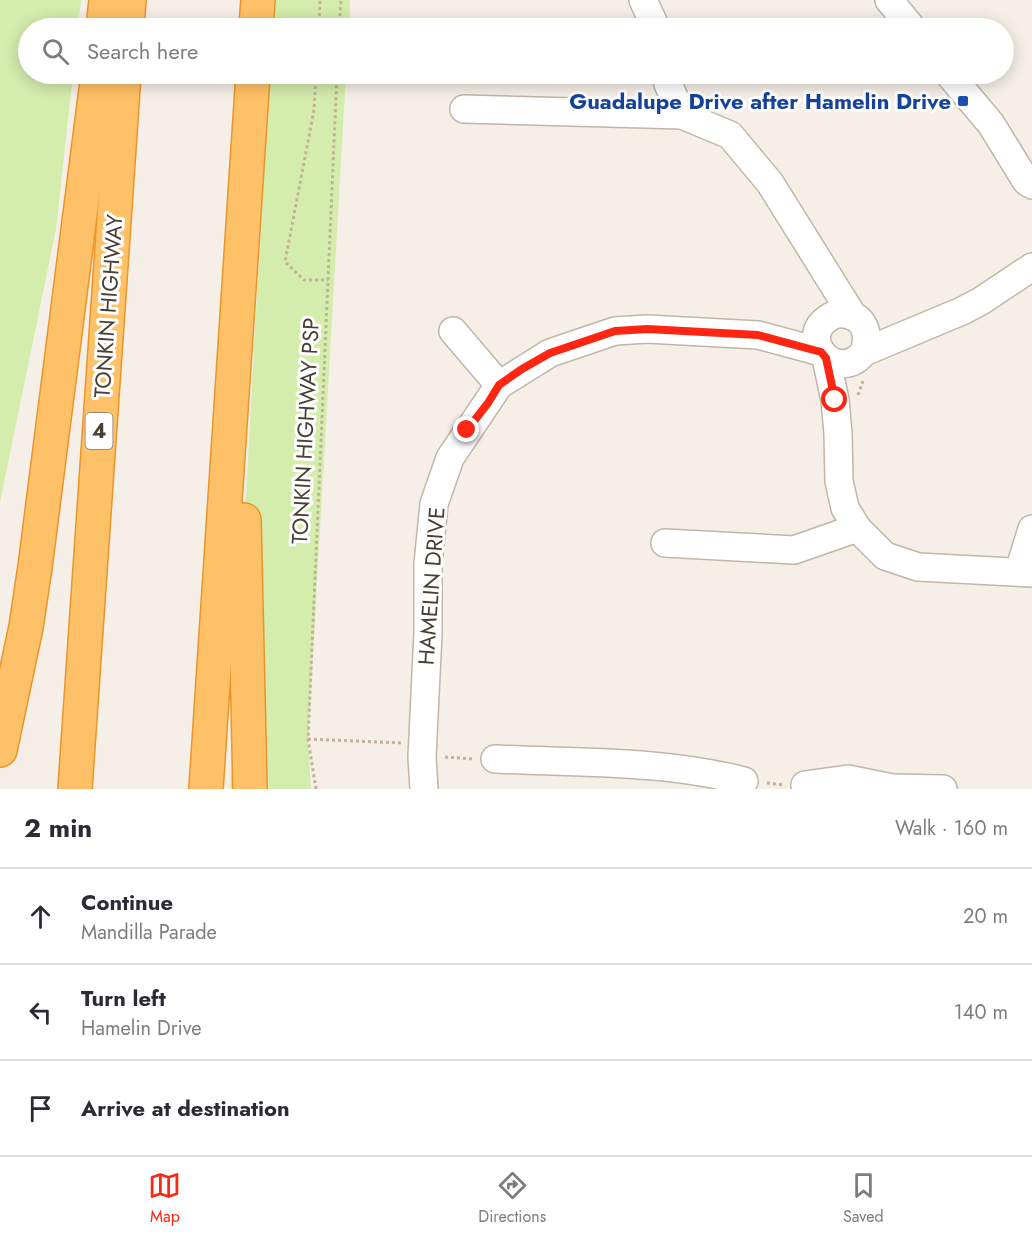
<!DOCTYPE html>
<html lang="en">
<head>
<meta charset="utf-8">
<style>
	:root { --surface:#fff; --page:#f2f2f3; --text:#2b2b33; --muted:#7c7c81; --line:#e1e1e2; --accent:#ff2513 }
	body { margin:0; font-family:Jost,sans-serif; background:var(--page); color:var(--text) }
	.stop { position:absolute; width:18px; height:18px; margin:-14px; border:4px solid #ff2513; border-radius:50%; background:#fff }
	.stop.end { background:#ff2513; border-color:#fff; box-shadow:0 2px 6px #0008 }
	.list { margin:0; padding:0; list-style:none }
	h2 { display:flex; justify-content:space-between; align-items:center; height:78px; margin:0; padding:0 24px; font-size:26px }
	h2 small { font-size:20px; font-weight:400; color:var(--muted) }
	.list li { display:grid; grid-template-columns:39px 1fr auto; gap:18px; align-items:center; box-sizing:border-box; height:96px; padding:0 24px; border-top:2px solid var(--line) }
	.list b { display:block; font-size:22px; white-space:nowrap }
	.list p { margin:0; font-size:20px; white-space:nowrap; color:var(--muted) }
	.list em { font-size:20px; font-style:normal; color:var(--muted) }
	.icon { flex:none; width:33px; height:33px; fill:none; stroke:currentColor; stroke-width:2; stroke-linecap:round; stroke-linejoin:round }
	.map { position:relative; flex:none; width:1032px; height:789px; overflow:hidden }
	.search { position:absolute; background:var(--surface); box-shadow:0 3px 15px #0003; left:18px; right:18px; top:18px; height:66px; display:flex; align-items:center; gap:15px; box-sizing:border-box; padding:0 21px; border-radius:33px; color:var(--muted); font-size:22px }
	.sheet { height:366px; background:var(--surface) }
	nav { display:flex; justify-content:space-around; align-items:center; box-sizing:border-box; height:84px; border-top:2px solid var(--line); background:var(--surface); font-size:16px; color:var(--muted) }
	nav a { display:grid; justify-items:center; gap:3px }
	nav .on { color:var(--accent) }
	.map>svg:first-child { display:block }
	.green { fill:#d4ecac }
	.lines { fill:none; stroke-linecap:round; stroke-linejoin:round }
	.minor-casing { stroke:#c1b6a8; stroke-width:30 }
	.highway-casing { stroke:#ea952b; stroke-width:36 }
	.path { stroke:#c4b198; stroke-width:3; stroke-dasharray:3 3; stroke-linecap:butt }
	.minor { stroke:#fff; stroke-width:27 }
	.highway { stroke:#ffc167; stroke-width:33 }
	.route { stroke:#ff2513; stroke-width:8 }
	.transit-dot { fill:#1a4fb4; stroke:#fff; stroke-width:2 }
	.labels { text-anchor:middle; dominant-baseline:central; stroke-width:6; stroke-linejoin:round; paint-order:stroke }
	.shield { fill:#fff; stroke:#7f7972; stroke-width:1.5 }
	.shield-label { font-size:21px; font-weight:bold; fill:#483f35 }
	.transit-label { font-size:22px; font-weight:bold; fill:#164399; stroke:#fff; text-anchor:end }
	.street-label { font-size:22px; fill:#483f35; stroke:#fff }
</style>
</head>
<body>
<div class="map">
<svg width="1032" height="789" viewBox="0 0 1032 789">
	<rect width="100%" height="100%" fill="#f5efe7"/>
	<g class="green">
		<path d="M 0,0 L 81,0 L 78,28 L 28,28 L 28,74 L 73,74 L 56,229 L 0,502 Z"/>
		<path d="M 273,0 L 350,0 L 349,28 L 271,28 Z"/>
		<path d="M 269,74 L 346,74 L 308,739 L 311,789 L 230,789 Z"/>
	</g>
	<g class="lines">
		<g class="minor-casing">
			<g id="minor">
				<path d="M 643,0 L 656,28"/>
				<path d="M 889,0 L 912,28"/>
				<path d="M 667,74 L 668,84 L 682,115"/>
				<path d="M 949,74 L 991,124 L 1026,181 L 1032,185"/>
				<path d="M 464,109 L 682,115 L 730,135 L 770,183 L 853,316"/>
				<path d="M 453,331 L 499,385"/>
				<path d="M 864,352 C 870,335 865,316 844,314 C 838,313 832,315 827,319 C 797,340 838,385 864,352 L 962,311 L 981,301 L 1032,267"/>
				<path d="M 826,358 L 835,400 L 838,433 L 839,481 L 845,508 L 857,528 L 885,556 L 918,567 L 1032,573"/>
				<path d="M 665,543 L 794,550 L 857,528"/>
				<path d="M 1019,571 L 1032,529"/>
				<path d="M 495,759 C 578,763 663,760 744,781"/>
				<path d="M 805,785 L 848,779 L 892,788 L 943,789"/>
				<path d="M 424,789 L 422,757 L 428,633 L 428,564 L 434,504 L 450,458 L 499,385 L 550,353 L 615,331 L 647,329 L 758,335 L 821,352"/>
			</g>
		</g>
		<g class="highway-casing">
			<g id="highway">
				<path d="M 103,28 L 106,0"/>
				<path d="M 127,28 L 129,0"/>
				<path d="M 256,28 L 258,0"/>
				<path d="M 244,520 L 250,789"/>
				<path d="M 0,750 L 26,627 L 35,567 L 98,74"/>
				<path d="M 75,789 L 124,74"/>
				<path d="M 206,789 L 253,74"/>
			</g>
		</g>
		<g class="path">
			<path d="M 319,28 L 320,0"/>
			<path d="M 339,28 L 341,0"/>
			<path d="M 316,74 L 314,110 L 285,262 L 304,280 L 328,280"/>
			<path d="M 858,395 L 863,381"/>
			<path d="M 308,739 L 402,743"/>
			<path d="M 445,757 L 474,759"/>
			<path d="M 767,783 L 784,785"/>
			<path d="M 316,789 L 308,739 L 337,74"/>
		</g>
		<use href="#minor" class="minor"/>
		<use href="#highway" class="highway"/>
	</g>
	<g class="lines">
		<path class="route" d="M 467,430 L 488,403 L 499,385 L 522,369 L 550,353 L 615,331 L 647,329 L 758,335 L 821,352 L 826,358 L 835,400"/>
	</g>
	<rect class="transit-dot" x="957" y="95" width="12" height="12" rx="3"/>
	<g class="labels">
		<rect class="shield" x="85.5" y="413" width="27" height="36" rx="4.5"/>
		<g class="shield-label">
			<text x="99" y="431">4</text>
		</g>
		<g class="transit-label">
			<text x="951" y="101">Guadalupe Drive after Hamelin Drive</text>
		</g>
		<g class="street-label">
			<text transform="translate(108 306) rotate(-86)">TONKIN HIGHWAY</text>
			<text transform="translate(305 431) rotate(-87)">TONKIN HIGHWAY PSP</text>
			<text transform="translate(431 586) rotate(-86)">HAMELIN DRIVE</text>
		</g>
	</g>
</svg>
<div class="stop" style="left:835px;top:400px"></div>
<div class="stop end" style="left:467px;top:430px"></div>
<div class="search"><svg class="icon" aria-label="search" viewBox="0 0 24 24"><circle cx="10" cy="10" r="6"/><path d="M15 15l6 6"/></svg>Search here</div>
</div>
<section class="sheet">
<h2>2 min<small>Walk · 160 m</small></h2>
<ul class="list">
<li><svg class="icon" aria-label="ahead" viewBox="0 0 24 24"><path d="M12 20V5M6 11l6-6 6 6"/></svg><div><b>Continue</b><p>Mandilla Parade</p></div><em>20 m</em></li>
<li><svg class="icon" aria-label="left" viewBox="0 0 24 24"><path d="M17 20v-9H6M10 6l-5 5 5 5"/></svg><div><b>Turn left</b><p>Hamelin Drive</p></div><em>140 m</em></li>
<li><svg class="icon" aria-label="arrive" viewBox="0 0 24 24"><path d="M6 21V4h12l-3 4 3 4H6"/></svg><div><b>Arrive at destination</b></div></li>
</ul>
</section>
<nav>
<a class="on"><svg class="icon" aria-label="map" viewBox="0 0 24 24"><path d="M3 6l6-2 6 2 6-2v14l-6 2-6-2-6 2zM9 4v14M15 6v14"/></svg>Map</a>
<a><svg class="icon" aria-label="directions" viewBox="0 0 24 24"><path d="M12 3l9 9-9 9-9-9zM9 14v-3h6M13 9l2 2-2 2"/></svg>Directions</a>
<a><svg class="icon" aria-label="saved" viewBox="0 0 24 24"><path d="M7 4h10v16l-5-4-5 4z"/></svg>Saved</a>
</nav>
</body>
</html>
